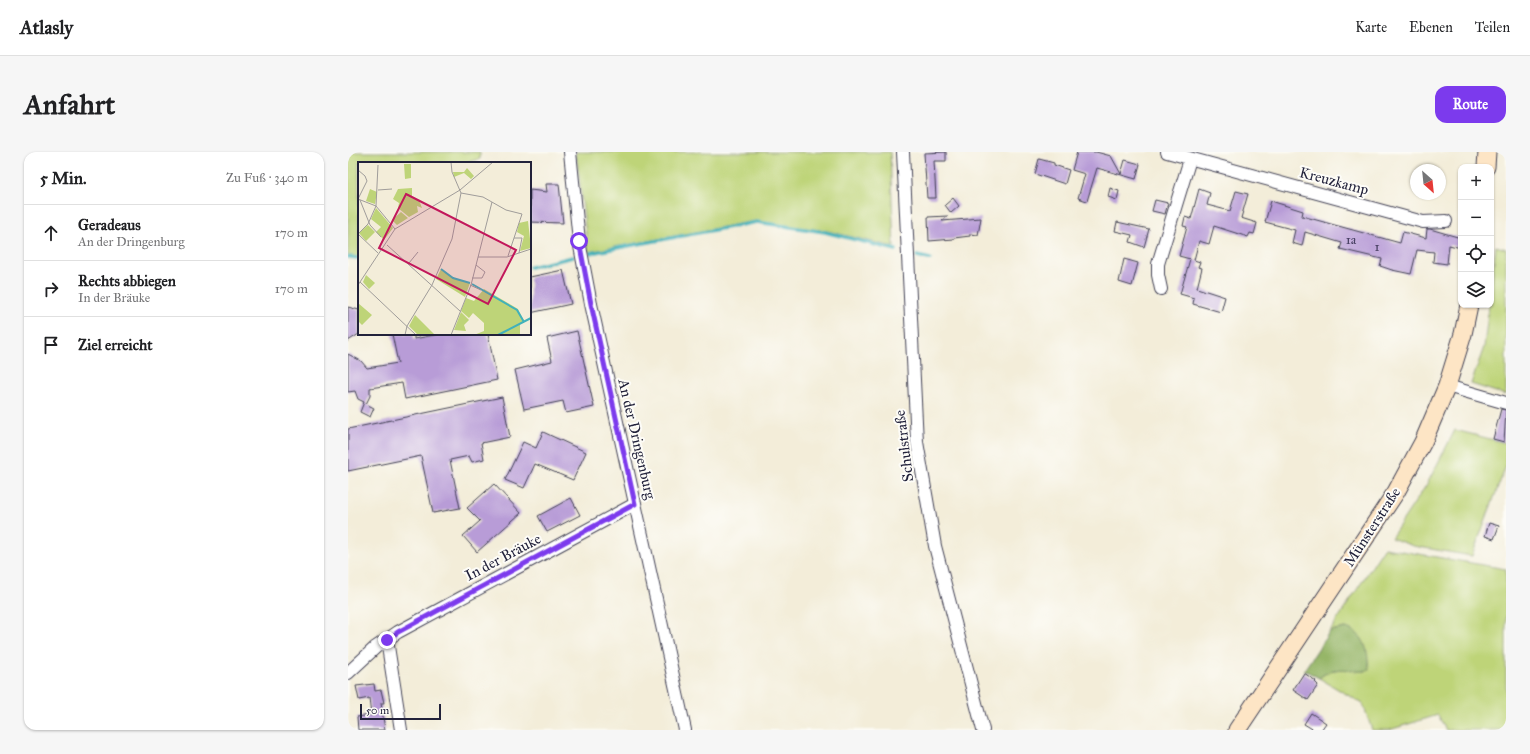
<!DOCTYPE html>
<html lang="de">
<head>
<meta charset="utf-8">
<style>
	:root { --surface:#fff; --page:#f6f6f6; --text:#202124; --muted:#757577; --line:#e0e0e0; --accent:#7c3aed }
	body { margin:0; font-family:"IM FELL Great Primer",serif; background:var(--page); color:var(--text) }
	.controls { position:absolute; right:12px; top:12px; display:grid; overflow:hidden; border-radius:8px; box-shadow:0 1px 3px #0004 }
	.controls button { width:36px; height:36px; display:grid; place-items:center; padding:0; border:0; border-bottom:1px solid var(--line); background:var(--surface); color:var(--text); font:20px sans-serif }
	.compass { position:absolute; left:1062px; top:12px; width:36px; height:36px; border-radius:50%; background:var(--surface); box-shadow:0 1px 3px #0004; rotate:153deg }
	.scale { position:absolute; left:12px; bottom:10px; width:81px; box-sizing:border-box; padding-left:4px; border:2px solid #22223b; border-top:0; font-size:11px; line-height:14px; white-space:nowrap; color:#22223b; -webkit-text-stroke:3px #fdfcf7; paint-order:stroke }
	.stop { position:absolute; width:12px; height:12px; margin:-9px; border:3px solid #7c3aed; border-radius:50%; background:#fff }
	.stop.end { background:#7c3aed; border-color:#fff; box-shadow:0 1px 4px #0008 }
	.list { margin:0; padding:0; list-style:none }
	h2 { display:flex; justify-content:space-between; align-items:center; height:52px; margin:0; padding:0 16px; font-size:17px }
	h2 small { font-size:13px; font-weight:400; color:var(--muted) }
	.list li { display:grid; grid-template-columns:26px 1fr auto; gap:12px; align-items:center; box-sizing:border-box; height:56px; padding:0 16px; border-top:1px solid var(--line) }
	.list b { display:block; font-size:15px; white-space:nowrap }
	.list p { margin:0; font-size:13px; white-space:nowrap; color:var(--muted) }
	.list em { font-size:13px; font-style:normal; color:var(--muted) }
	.icon { flex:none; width:22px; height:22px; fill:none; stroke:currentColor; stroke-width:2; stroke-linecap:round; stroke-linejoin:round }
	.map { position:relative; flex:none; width:1158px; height:578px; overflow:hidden; border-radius:12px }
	header { display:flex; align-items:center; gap:24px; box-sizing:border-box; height:56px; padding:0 20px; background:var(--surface); border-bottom:1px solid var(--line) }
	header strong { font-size:19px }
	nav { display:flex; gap:22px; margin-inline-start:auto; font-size:14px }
	.intro { display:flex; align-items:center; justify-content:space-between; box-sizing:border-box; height:96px; padding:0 24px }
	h1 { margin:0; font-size:28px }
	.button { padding:10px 18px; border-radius:12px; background:var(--accent); color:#fff; font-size:14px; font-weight:700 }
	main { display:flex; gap:24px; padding:0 24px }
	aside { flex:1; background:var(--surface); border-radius:12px; box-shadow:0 1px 3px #0004 }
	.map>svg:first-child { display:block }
	.green { fill:#bed478; stroke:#707b5a }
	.forest { fill:#96b668; stroke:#5c6c52 }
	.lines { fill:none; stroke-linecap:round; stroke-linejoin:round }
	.stream { stroke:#41b1bb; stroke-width:3.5 }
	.building { fill:#b89cd7 }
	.minor-casing { stroke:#414053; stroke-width:14 }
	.secondary-casing { stroke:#414053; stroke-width:19 }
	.minor { stroke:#fff; stroke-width:12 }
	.secondary { stroke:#fde5c5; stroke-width:17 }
	.route { stroke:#7c3aed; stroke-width:5 }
	.labels { text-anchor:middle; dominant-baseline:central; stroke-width:4; stroke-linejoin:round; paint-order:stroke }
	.number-label { font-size:13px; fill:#484062 }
	.street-label { font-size:15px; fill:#22223b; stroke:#fdfcf7 }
	.inset-river { fill:none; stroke:#41b1bb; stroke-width:2 }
	.inset-road { fill:none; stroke:#9f9c9a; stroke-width:1 }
	.view { fill:#c2185b; fill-opacity:0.15; stroke:#c2185b; stroke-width:2 }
	.inset-edge { fill:none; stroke:#22223b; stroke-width:2 }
</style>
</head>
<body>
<header>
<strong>Atlasly</strong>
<nav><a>Karte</a><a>Ebenen</a><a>Teilen</a></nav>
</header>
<div class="intro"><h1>Anfahrt</h1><a class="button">Route</a></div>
<main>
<aside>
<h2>5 Min.<small>Zu Fuß · 340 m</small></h2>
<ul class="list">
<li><svg class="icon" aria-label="ahead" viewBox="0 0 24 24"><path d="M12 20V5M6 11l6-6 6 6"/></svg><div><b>Geradeaus</b><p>An der Dringenburg</p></div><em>170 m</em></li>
<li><svg class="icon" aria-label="right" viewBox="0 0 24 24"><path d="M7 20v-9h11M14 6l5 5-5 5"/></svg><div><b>Rechts abbiegen</b><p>In der Bräuke</p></div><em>170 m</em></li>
<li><svg class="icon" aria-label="arrive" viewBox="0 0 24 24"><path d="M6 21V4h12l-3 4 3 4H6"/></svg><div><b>Ziel erreicht</b></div></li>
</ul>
</aside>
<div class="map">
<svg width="1158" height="578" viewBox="0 0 1158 578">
	<rect width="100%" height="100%" fill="#fdfcf7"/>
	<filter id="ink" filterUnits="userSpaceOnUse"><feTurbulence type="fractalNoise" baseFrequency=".025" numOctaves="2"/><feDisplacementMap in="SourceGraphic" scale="8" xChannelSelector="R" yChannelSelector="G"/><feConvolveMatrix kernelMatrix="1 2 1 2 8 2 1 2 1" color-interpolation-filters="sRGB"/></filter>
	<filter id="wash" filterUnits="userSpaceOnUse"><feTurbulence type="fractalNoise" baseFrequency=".012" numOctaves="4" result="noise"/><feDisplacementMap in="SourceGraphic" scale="16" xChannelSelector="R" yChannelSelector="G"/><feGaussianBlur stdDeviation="0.9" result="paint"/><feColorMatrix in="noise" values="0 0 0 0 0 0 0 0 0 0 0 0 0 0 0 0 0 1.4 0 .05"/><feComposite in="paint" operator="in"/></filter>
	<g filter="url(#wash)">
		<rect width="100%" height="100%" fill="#f3edd9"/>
		<g class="green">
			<path d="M 0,0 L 132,0 L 132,7 L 115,11 L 11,11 L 11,105 L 0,104 Z"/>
			<path d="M 228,0 L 542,0 L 546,95 L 479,79 L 407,69 L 240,100 Z"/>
			<path d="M 1148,94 L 1158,97 L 1158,243 L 1123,232 L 1136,195 L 1141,153 L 1143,153 L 1143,135 Z"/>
			<path d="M 1107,278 L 1158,291 L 1158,314 L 1124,404 L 1065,394 L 1043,386 L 1079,332 Z"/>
			<path d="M 1036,396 L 1158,417 L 1158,578 L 1098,578 L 1090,563 L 1041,578 L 1024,578 L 1015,552 L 971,526 C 988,512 998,519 1018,519 L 998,476 L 982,479 Z"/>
		</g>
		<path class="forest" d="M 998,476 C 1019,483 1019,498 1021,517 C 1009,525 993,508 971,526 L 956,518 L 982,479 Z"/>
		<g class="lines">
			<g class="stream">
				<path d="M 242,101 L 409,70 L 477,80 L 548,98"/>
				<path d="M 569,104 L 582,107"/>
				<path d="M 0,105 L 11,106"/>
				<path d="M 182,115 L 225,105"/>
			</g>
		</g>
		<g id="blocks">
			<g class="building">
				<path d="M 598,0 L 598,9 L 586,9 L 588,46 L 579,46 L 576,1 Z"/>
				<path d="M 729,0 L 748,0 L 763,4 L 773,22 L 777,8 L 792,12 L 788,27 L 749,16 L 739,49 L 730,46 L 737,22 L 724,18 Z"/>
				<path d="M 691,7 L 706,11 L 706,13 L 721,18 L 717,32 L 687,22 Z"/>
				<path d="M 198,32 L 211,32 L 215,71 L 182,70 L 182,38 L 199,40 Z"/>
				<path d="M 762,36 L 771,39 L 769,48 L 760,45 Z"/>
				<path d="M 851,37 L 862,41 L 859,53 L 882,59 L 888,39 L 900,42 L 893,66 L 909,71 L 906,82 L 902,81 L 900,85 L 866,74 L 861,92 L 851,89 L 846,108 L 852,110 L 850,115 L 854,116 L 849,136 L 877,145 L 873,160 L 845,152 L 846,146 L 832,142 L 842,107 L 831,104 L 839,75 L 835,74 L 837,65 L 843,67 Z"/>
				<path d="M 605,46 L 611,54 L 603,61 L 597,53 Z"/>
				<path d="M 807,48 L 820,51 L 817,62 L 804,59 Z"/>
				<path d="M 923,49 L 955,59 L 954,64 L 1052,91 L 1055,80 L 1078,86 L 1079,77 L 1082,77 L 1113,86 L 1113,96 L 1101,93 L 1099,112 L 1085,110 L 1086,100 L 1069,98 L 1063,122 L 1044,118 L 1032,114 L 1034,107 L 992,97 L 994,91 L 957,80 L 954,94 L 944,91 L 947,78 L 917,70 Z"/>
				<path d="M 600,64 L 594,69 L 633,66 L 630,83 L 622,82 L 622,84 L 606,86 L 606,87 L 581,89 L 580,65 Z"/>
				<path d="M 769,70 L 801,77 L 796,95 L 782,90 L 784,83 L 767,79 Z"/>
				<path d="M 776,107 L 790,111 L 784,134 L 771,130 Z"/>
				<path d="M 215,118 L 223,152 L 182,161 L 182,125 Z"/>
				<path d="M 0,155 L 11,158 L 11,182 L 0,189 Z"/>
				<path d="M 229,179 L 246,255 L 218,261 L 215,249 L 176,257 L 167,218 L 204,209 L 199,186 Z"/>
				<path d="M 44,182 L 66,182 L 66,187 L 92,182 L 140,182 L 149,228 L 57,247 L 54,231 L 22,236 L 22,244 L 18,252 L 26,256 L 22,265 L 12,260 L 16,250 L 10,247 L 7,239 L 0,240 L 0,202 L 13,209 L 19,216 L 50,211 Z"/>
				<path d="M 154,245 L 162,285 L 133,291 L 136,307 L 124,310 L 121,304 L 102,308 L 112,356 L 85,361 L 73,304 L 0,319 L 0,277 Z"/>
				<path d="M 1153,257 L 1158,258 L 1156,290 L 1145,287 Z"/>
				<path d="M 195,280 L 238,300 L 225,328 L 187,312 L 176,336 L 157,328 L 175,290 L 188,296 Z"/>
				<path d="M 146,332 L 173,361 L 129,400 L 115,384 L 132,369 L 119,356 Z"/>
				<path d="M 223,346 L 232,363 L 199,380 L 190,364 Z"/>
				<path d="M 1141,371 L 1151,374 L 1146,387 L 1137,384 Z"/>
				<path d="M 956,521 L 968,529 L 967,530 L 970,533 L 960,548 L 945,538 Z"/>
				<path d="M 26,532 L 27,539 L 33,538 L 36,551 L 33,551 L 37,578 L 10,578 L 9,565 L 23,563 L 21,546 L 11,548 L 8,534 Z"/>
				<path d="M 963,561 L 978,571 L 973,578 L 966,578 L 956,572 Z"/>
			</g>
		</g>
	</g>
	<g filter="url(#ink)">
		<use href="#blocks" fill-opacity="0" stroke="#414053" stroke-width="1"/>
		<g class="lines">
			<g class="minor-casing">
				<g id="minor">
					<path d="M 222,0 L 231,89 L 243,152 L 337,578"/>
					<path d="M 555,0 L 569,290 L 587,394 L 635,578"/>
					<path d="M 819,0 L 1075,70 L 1098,69"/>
					<path d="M 813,137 L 810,123 L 810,112 L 842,7"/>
					<path d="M 1099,234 L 1158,251"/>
					<path d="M 39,488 L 53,578"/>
					<path d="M 0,521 L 28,495 L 50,480 L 287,352"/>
				</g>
			</g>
			<g class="secondary-casing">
				<g id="secondary">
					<path d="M 1138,15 L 1139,0"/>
					<path d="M 889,578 L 1048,340 L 1075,290 L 1099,234 L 1115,182 L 1121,153"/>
				</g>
			</g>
			<use href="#minor" class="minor"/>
			<use href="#secondary" class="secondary"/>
		</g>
	</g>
	<g class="lines" filter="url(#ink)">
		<path class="route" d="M 39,488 L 50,480 L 287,352 L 243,152 L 231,89"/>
	</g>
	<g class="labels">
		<g class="number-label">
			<text x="1003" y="88">1a</text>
			<text x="1029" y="95">1</text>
		</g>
		<g class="street-label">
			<text transform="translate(986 29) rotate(15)">Kreuzkamp</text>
			<text transform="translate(289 287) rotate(77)">An der Dringenburg</text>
			<text transform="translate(556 294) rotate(-97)">Schulstraße</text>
			<text transform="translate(1024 375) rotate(-57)">Münsterstraße</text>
			<text transform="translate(155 405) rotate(-28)">In der Bräuke</text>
		</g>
	</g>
	<g transform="translate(10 10)">
		<rect width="173" height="173" fill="#f3edd9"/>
		<path d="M 46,2 L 53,2 L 53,16 L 47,17 ZM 109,6 L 116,14 L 113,17 L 106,11 L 96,15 L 95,10 L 106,10 ZM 54,26 L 54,36 L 61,38 L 64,46 L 59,44 L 60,50 L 51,55 L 40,46 L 41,41 L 35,37 L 40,27 ZM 12,27 L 19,30 L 17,42 L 8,39 ZM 18,46 L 35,66 L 26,78 L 18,70 L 23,65 L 13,57 ZM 43,50 L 50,56 L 39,63 L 34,58 ZM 170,59 L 173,86 L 162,89 L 166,74 L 159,70 L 161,61 ZM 10,63 L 17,70 L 8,79 L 1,71 ZM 83,107 L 95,116 L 112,121 L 107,135 L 78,117 ZM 8,113 L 17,121 L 11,127 L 5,120 ZM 126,127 L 160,147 L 166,159 L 162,162 L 162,173 L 116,173 L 126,169 L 126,161 L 115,151 L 111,156 L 103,149 L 108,136 L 116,139 ZM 0,141 L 14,153 L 4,163 L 0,159 ZM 103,150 L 111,158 L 106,163 L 108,169 L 96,168 ZM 57,153 L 77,173 L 60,173 L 51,164 Z" fill="#bed478"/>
		<path class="inset-river" d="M 83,107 L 95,116 L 112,121M 114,122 L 159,148 L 166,160M 140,173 L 173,156"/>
		<path class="inset-road" d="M 0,8 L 7,14 L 9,19 L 0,37M 20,28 L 34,27M 103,31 L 125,35 L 148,48 L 164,52 L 150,94M 0,37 L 18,44 L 37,67M 2,38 L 12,63 L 23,75M 156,76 L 164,76 L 161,91M 29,83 L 102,149M 20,91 L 0,72 L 10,62 L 18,44 L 20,3M 120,95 L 149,95 L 173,87M 51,101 L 60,90M 114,116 L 124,116 L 127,110 L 118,103M 2,120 L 58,173M 0,123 L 37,67 L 102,28 L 135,0M 112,123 L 123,128M 47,173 L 49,164 L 74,123 L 94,77 L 103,31 L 94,10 L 93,0M 93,173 L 113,123 L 134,40"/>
		<path class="view" d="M 48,32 L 158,88 L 130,142 L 21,86 Z"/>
		<rect width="173" height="173" class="inset-edge"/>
	</g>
</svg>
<div class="controls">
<button>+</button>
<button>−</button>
<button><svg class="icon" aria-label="locate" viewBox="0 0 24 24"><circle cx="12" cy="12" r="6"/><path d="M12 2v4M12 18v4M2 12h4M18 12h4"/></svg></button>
<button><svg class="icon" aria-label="layers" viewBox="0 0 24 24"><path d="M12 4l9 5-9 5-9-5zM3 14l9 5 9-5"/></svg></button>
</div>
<svg class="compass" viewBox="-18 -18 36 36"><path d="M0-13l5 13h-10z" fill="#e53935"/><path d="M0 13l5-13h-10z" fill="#757577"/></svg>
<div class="scale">50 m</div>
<div class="stop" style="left:231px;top:89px"></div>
<div class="stop end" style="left:39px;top:488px"></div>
</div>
</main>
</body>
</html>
